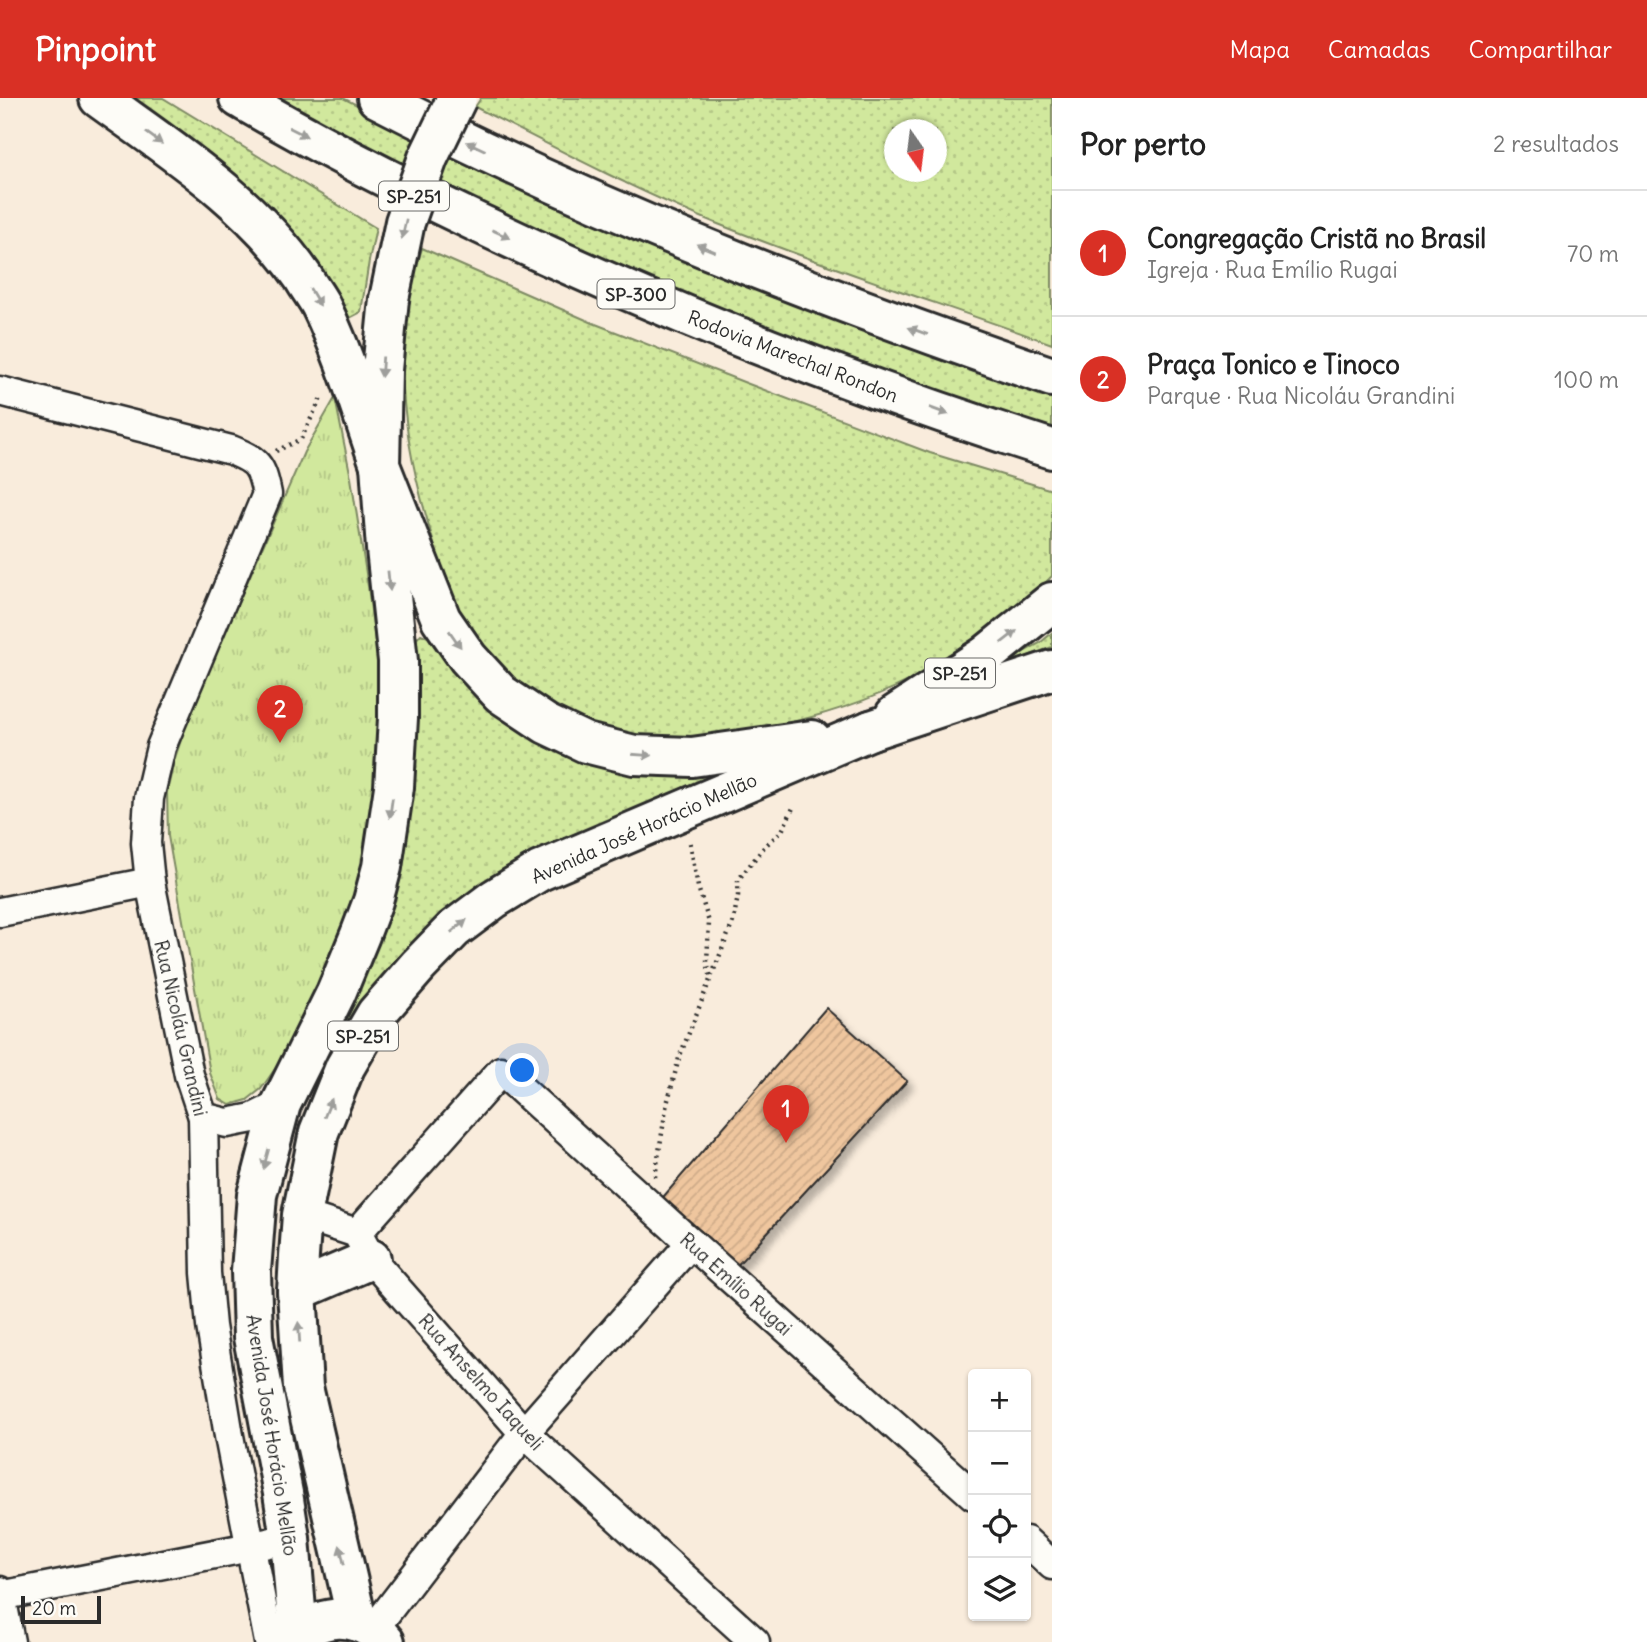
<!DOCTYPE html>
<html lang="pt">
<head>
<meta charset="utf-8">
<style>
	:root { --surface:#fff; --page:#f6f6f6; --text:#222; --muted:#767676; --line:#e0e0e0; --accent:#d93025 }
	body { margin:0; font-family:Delius,sans-serif; background:var(--page); color:var(--text) }
	.controls { position:absolute; right:21px; bottom:21px; display:grid; overflow:hidden; border-radius:7px; box-shadow:0 2px 5px #0004 }
	.controls button { width:63px; height:63px; display:grid; place-items:center; padding:0; border:0; border-bottom:2px solid var(--line); background:var(--surface); color:var(--text); font:35px sans-serif }
	.compass { position:absolute; left:884px; top:21px; width:63px; height:63px; border-radius:50%; background:var(--surface); box-shadow:0 2px 5px #0004; rotate:166deg }
	.scale { position:absolute; left:21px; bottom:18px; width:80px; box-sizing:border-box; padding-left:7px; border:4px solid #2b2b2b; border-top:0; font-size:19px; line-height:24px; white-space:nowrap; color:#2b2b2b; -webkit-text-stroke:5px #fdfcf7; paint-order:stroke }
	.you { position:absolute; left:523px; top:973px; width:24px; height:24px; margin:-18px; border:5px solid #fff; border-radius:50%; background:#1a73e8; box-shadow:0 0 0 10px #1a73e833 }
	.badge { display:grid; place-items:center; width:46px; height:46px; border-radius:50%; background:var(--accent); color:#fff; font-size:23px; font-weight:700 }
	.pin { position:absolute; translate:-50% -58px; filter:drop-shadow(0 2px 4px #0008) }
	.pin::after { content:''; position:absolute; top:37px; width:24px; height:21px; background:inherit; clip-path:polygon(0 0,100% 0,50% 100%) }
	.list { margin:0; padding:0; list-style:none }
	h2 { display:flex; justify-content:space-between; align-items:center; height:91px; margin:0; padding:0 28px; font-size:30px }
	h2 small { font-size:23px; font-weight:400; color:var(--muted) }
	.list li { display:grid; grid-template-columns:46px 1fr auto; gap:21px; align-items:center; box-sizing:border-box; height:126px; padding:0 28px; border-top:2px solid var(--line) }
	.list b { display:block; font-size:26px; white-space:nowrap }
	.list p { margin:0; font-size:23px; white-space:nowrap; color:var(--muted) }
	.list em { font-size:23px; font-style:normal; color:var(--muted) }
	.icon { flex:none; width:38px; height:38px; fill:none; stroke:currentColor; stroke-width:2; stroke-linecap:round; stroke-linejoin:round }
	.map { position:relative; flex:none; width:1052px; height:1544px; overflow:hidden }
	header { display:flex; align-items:center; gap:42px; box-sizing:border-box; height:98px; padding:0 35px; background:var(--accent); color:#fff }
	header strong { font-size:33px }
	nav { display:flex; gap:38px; margin-inline-start:auto; font-size:24px }
	main { display:flex }
	aside { flex:1; background:var(--surface) }
	.map>svg:first-child { display:block }
	.grass { fill:url(#grass-dots); stroke:#7e8a64; stroke-width:2; fill-rule:evenodd }
	.park { fill:url(#park-tufts); stroke:#7e8a64; stroke-width:2 }
	.building { fill:url(#building-hatch); stroke:#2b2b2b; stroke-width:2; filter:url(#shadow) }
	.lines { fill:none; stroke-linecap:round; stroke-linejoin:round }
	.street-casing { stroke:#2b2b2b; stroke-width:33 }
	.primary-casing { stroke:#2b2b2b; stroke-width:44 }
	.highway-casing { stroke:#2b2b2b; stroke-width:44 }
	.path { stroke:#2b2b2b; stroke-width:4.5; stroke-dasharray:2 5; stroke-linecap:butt }
	.street { stroke:#fdfcf7; stroke-width:28 }
	.primary { stroke:#fdfcf7; stroke-width:38 }
	.highway { stroke:#fdfcf7; stroke-width:38 }
	.primary-bridge-casing { stroke:#2b2b2b; stroke-width:44; stroke-linecap:butt }
	.primary-bridge { stroke:#fdfcf7; stroke-width:38 }
	.oneway { fill:#9e9e9b }
	.labels { text-anchor:middle; dominant-baseline:central; stroke-width:7; stroke-linejoin:round; paint-order:stroke }
	.shield { fill:#fdfcf7; stroke:#6a6a68; stroke-width:2 }
	.shield-label { font-size:18px; font-weight:bold; fill:#2b2b2b }
	.street-label { font-size:19px; fill:#2b2b2b; stroke:#fdfcf7 }
</style>
</head>
<body>
<header>
<strong>Pinpoint</strong>
<nav><a>Mapa</a><a>Camadas</a><a>Compartilhar</a></nav>
</header>
<main>
<div class="map">
<svg width="1052" height="1544" viewBox="0 0 1052 1544">
	<defs>
		<pattern id="grass-dots" width="8" height="8" patternUnits="userSpaceOnUse" patternTransform="scale(1.75)"><rect width="8" height="8" fill="#d1e89d"/><path d="M2 2h.1M6 6h.1" fill="none" stroke="#b4c787" stroke-width="1.8" stroke-linecap="round"/></pattern>
		<pattern id="park-tufts" width="24" height="20" patternUnits="userSpaceOnUse" patternTransform="scale(1.75)"><rect width="24" height="20" fill="#d1e89d"/><path d="M3 7l-1-3M5 7V3M7 7l1-3M15 17l-1-3M17 17v-4M19 17l1-3" fill="none" stroke="#b4c787"/></pattern>
		<pattern id="building-hatch" width="6" height="6" patternUnits="userSpaceOnUse" patternTransform="scale(1.75)"><rect width="6" height="6" fill="#efc69e"/><path d="M-1 1l2-2M0 6l6-6M5 7l2-2" fill="none" stroke="#cdaa88"/></pattern>
		<filter id="shadow"><feDropShadow dx="6" dy="6" stdDeviation="3.5" flood-color="#0004"/></filter>
	</defs>
	<rect width="100%" height="100%" fill="#f9ecdc"/>
	<filter id="ink" filterUnits="userSpaceOnUse"><feTurbulence type="fractalNoise" baseFrequency=".0143" numOctaves="2"/><feDisplacementMap in="SourceGraphic" scale="14" xChannelSelector="R" yChannelSelector="G"/><feConvolveMatrix kernelMatrix="1 2 1 2 8 2 1 2 1" color-interpolation-filters="sRGB"/></filter>
	<g filter="url(#ink)">
		<g class="grass">
			<path d="M 120,0 L 163,0 L 376,130 L 369,163 L 361,214 L 348,221 L 329,184 L 313,163 Z"/>
			<path d="M 269,0 L 343,0 L 479,68 L 1052,295 L 1052,336 L 1002,320 L 592,163 Z"/>
			<path d="M 481,0 L 1052,0 L 1052,246 C 941,206 828,170 718,126 C 635,92 555,50 475,9 ZM 894,32 L 936,32 L 936,74 L 894,74 Z"/>
			<path d="M 422,150 L 593,225 L 746,285 L 930,355 L 1052,392 L 1052,478 C 986,548 900,596 808,620 C 756,634 699,642 645,638 C 601,635 550,609 515,581 C 498,567 483,547 471,529 C 466,521 460,514 456,506 C 443,479 435,450 427,421 C 413,373 403,320 402,270 C 402,249 405,227 408,206 C 410,187 417,168 422,150 Z"/>
			<path d="M 1052,535 L 1052,549 L 989,573 L 1040,545 Z"/>
			<path d="M 421,536 L 428,539 L 446,565 L 490,610 L 514,629 L 539,645 L 566,657 L 601,668 L 686,676 L 745,673 L 605,728 L 351,932 L 342,928 L 369,864 L 400,771 L 410,712 L 415,653 L 413,545 Z"/>
		</g>
		<path class="park" d="M 335,300 L 351,380 L 368,488 L 382,600 L 379,692 L 365,776 L 302,932 L 261,991 L 247,1002 L 230,1007 L 220,1001 L 210,975 L 168,738 L 167,694 L 174,663 L 186,627 L 225,535 L 304,354 Z"/>
		<path class="building" d="M 826,910 L 907,983 L 731,1174 L 658,1105 Z"/>
		<g class="lines">
			<g class="street-casing">
				<g id="street">
					<path d="M 0,293 L 231,352 C 258,363 261,367 267,396 L 161,649 L 149,700 L 146,745 L 150,784 L 189,977 L 203,1019 L 206,1175 L 211,1228 L 229,1338 L 269,1544"/>
					<path d="M 0,814 L 150,784"/>
					<path d="M 203,1019 L 227,1025 L 253,1020 L 281,1006"/>
					<path d="M 302,1117 L 357,1135 L 371,1161 L 524,1335 L 755,1544"/>
					<path d="M 357,1135 L 501,973 L 691,1145 L 973,1397"/>
					<path d="M 1026,1443 L 1052,1467"/>
					<path d="M 0,1493 L 10,1544"/>
					<path d="M 0,1498 L 250,1449 L 290,1440"/>
					<path d="M 373,1532 L 524,1335 L 691,1145"/>
				</g>
			</g>
			<g class="primary-casing">
				<g id="primary">
					<path d="M 389,201 L 382,272 L 380,367 L 441,521 L 468,560 L 501,596 L 546,626 L 586,645 L 634,657 L 692,659 L 812,642"/>
					<path d="M 895,617 L 985,558 L 1052,504"/>
					<path d="M 297,1193 L 371,1161"/>
					<path d="M 357,1523 L 303,1289 L 297,1193 L 299,1158 L 302,1117 L 319,1034 L 345,969 L 376,916 L 418,868 L 454,831 L 494,801 L 540,773 L 871,632"/>
					<path d="M 298,1535 L 290,1440 L 283,1395 L 253,1239 L 251,1173 L 257,1097 L 281,1006 L 336,895 L 360,837 L 373,803 L 382,769 L 394,689 L 398,620 L 398,563 L 386,451 L 380,367"/>
					<path d="M 291,1544 C 312,1520 346,1512 373,1532 C 378,1535 381,1540 385,1544"/>
				</g>
			</g>
			<g class="highway-casing">
				<g id="highway">
					<path d="M 99,0 C 172,53 251,103 303,179 C 308,188 315,197 320,206 C 345,257 361,313 380,367"/>
					<path d="M 239,0 C 339,59 444,110 549,158 C 713,232 881,297 1052,351"/>
					<path d="M 377,0 C 594,112 822,200 1052,279"/>
					<path d="M 871,632 L 1052,572"/>
				</g>
			</g>
			<g class="path">
				<path d="M 276,353 L 301,341 L 322,298"/>
				<path d="M 690,745 L 698,789 L 709,824 L 707,864 L 711,880"/>
				<path d="M 655,1079 L 666,1010 L 679,960 L 733,824 L 738,798 L 738,782 L 765,748 L 782,733 L 794,708"/>
			</g>
			<use href="#street" class="street"/>
			<use href="#primary" class="primary"/>
			<use href="#highway" class="highway"/>
			<g class="primary-bridge-casing">
				<path id="primary-bridge" d="M 389,201 L 405,124 L 428,60 L 457,0"/>
			</g>
			<use href="#primary-bridge" class="primary-bridge"/>
		</g>
		<defs><path id="oneway-solid" d="M-6-.8H1V-3.2L6.5 0L1 3.2V.8H-6Z" transform="scale(1.75)"/></defs>
		<g class="oneway">
			<use href="#oneway-solid" transform="translate(298 34) rotate(27)"/>
			<use href="#oneway-solid" transform="translate(154 40) rotate(36)"/>
			<use href="#oneway-solid" transform="translate(476 48) rotate(-155)"/>
			<use href="#oneway-solid" transform="translate(404 131) rotate(103)"/>
			<use href="#oneway-solid" transform="translate(501 136) rotate(24)"/>
			<use href="#oneway-solid" transform="translate(706 150) rotate(-158)"/>
			<use href="#oneway-solid" transform="translate(315 199) rotate(59)"/>
			<use href="#oneway-solid" transform="translate(918 233) rotate(-160)"/>
			<use href="#oneway-solid" transform="translate(382 269) rotate(94)"/>
			<use href="#oneway-solid" transform="translate(939 313) rotate(20)"/>
			<use href="#oneway-solid" transform="translate(389 483) rotate(84)"/>
			<use href="#oneway-solid" transform="translate(1009 539) rotate(-38)"/>
			<use href="#oneway-solid" transform="translate(455 541) rotate(55)"/>
			<use href="#oneway-solid" transform="translate(642 657) rotate(4)"/>
			<use href="#oneway-solid" transform="translate(391 710) rotate(98)"/>
			<use href="#oneway-solid" transform="translate(459 828) rotate(-39)"/>
			<use href="#oneway-solid" transform="translate(328 1010) rotate(-68)"/>
			<use href="#oneway-solid" transform="translate(266 1061) rotate(105)"/>
			<use href="#oneway-solid" transform="translate(299 1234) rotate(-94)"/>
			<use href="#oneway-solid" transform="translate(342 1457) rotate(-103)"/>
		</g>
	</g>
	<g class="labels">
		<g class="shield">
			<rect x="379" y="83.5" width="70" height="29" rx="5"/>
			<rect x="597.5" y="181.5" width="77" height="29" rx="5"/>
			<rect x="925" y="560.5" width="70" height="29" rx="5"/>
			<rect x="328" y="923.5" width="70" height="29" rx="5"/>
		</g>
		<g class="shield-label">
			<text x="414" y="98">SP-251</text>
			<text x="636" y="196">SP-300</text>
			<text x="960" y="575">SP-251</text>
			<text x="363" y="938">SP-251</text>
		</g>
		<g class="street-label">
			<text transform="translate(793 258) rotate(21)">Rodovia Marechal Rondon</text>
			<text transform="translate(644 730) rotate(-24)">Avenida José Horácio Mellão</text>
			<text transform="translate(181 930) rotate(77)">Rua Nicoláu Grandini</text>
			<text transform="translate(736 1186) rotate(42)">Rua Emílio Rugai</text>
			<text transform="translate(481 1284) rotate(48)">Rua Anselmo Iaqueli</text>
			<text transform="translate(272 1337) rotate(81)">Avenida José Horácio Mellão</text>
		</g>
	</g>
</svg>
<div class="controls">
<button>+</button>
<button>−</button>
<button><svg class="icon" aria-label="locate" viewBox="0 0 24 24"><circle cx="12" cy="12" r="6"/><path d="M12 2v4M12 18v4M2 12h4M18 12h4"/></svg></button>
<button><svg class="icon" aria-label="layers" viewBox="0 0 24 24"><path d="M12 4l9 5-9 5-9-5zM3 14l9 5 9-5"/></svg></button>
</div>
<svg class="compass" viewBox="-18 -18 36 36"><path d="M0-13l5 13h-10z" fill="#e53935"/><path d="M0 13l5-13h-10z" fill="#767676"/></svg>
<div class="scale">20 m</div>
<div class="you"></div>
<div class="pin badge" style="left:786px;top:1045px">1</div>
<div class="pin badge" style="left:280px;top:645px">2</div>
</div>
<aside>
<h2>Por perto<small>2 resultados</small></h2>
<ul class="list">
<li><span class="badge">1</span><div><b>Congregação Cristã no Brasil</b><p>Igreja · Rua Emílio Rugai</p></div><em>70 m</em></li>
<li><span class="badge">2</span><div><b>Praça Tonico e Tinoco</b><p>Parque · Rua Nicoláu Grandini</p></div><em>100 m</em></li>
</ul>
</aside>
</main>
</body>
</html>
